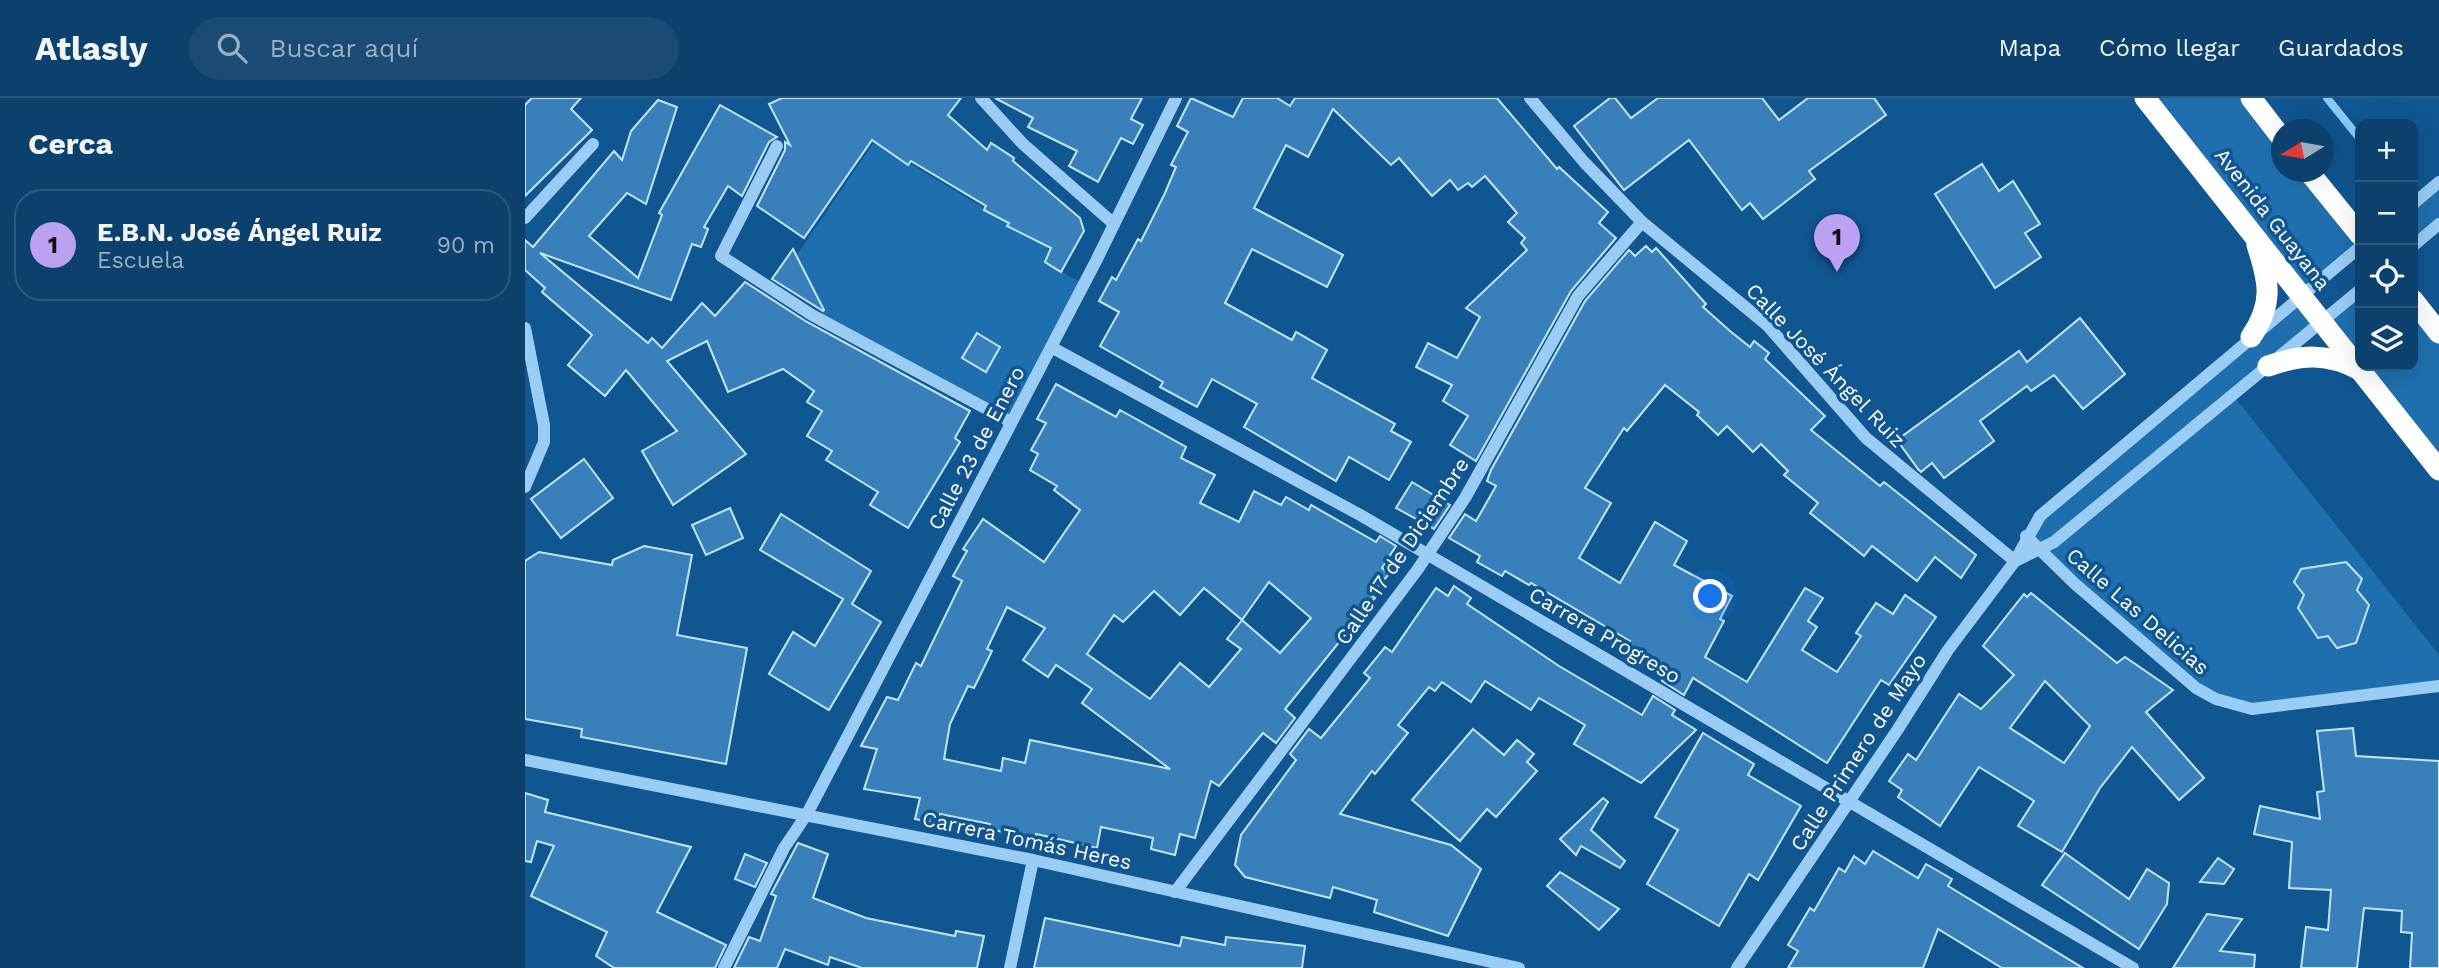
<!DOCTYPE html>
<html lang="es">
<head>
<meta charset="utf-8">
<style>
	:root { --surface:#0c406d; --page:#1a4b75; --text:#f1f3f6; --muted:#9aafc2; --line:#2c5980; --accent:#bca0f2 }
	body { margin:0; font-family:"Work Sans",sans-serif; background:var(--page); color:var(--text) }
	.controls { position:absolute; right:21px; top:21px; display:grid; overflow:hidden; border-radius:14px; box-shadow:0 7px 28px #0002 }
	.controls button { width:63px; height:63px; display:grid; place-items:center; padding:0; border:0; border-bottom:2px solid var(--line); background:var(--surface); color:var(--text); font:35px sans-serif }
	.compass { position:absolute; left:1746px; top:21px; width:63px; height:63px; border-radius:50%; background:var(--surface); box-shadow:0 7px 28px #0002; rotate:259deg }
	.you { position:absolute; left:1186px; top:499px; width:24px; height:24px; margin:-18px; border:5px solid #fff; border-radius:50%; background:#1a73e8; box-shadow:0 0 0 10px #1a73e833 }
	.badge { display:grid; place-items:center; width:46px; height:46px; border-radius:50%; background:var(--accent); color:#111; font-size:23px; font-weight:700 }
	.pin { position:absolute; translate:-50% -58px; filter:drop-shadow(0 2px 4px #0008) }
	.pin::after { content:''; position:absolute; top:37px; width:24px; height:21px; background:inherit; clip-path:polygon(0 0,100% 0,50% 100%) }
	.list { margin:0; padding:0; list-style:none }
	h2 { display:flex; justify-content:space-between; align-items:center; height:91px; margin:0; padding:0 28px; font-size:30px }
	h2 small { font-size:23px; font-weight:400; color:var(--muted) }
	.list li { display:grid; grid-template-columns:46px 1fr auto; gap:21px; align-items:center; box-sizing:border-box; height:112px; margin:0 14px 14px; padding:0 14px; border:2px solid var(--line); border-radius:28px }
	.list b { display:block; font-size:26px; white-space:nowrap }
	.list p { margin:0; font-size:23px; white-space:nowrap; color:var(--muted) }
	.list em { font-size:23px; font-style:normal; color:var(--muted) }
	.icon { flex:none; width:38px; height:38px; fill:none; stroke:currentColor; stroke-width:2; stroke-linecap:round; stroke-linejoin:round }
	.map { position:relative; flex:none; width:1914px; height:870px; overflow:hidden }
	header { display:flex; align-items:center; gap:42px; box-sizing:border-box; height:98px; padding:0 35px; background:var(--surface); border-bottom:2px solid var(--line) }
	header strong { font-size:33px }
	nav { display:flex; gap:38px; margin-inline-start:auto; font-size:24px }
	.search { width:490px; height:63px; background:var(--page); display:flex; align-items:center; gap:18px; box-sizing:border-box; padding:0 24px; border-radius:38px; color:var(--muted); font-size:26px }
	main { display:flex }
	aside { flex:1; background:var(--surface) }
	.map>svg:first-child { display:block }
	.green { fill:#1f6faf }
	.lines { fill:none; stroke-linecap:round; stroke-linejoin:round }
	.stream { stroke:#8dc9f7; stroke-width:8 }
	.building { fill:#3980ba; stroke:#c3e4fd; stroke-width:2; fill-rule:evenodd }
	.minor { stroke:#9bccf3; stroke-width:12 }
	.highway { stroke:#fff; stroke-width:21 }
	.labels { text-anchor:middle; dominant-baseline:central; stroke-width:7; stroke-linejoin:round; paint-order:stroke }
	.street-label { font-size:21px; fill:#fff; stroke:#105691 }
</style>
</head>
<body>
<header>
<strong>Atlasly</strong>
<div class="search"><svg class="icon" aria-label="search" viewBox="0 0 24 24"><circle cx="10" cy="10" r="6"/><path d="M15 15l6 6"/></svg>Buscar aquí</div>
<nav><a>Mapa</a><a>Cómo llegar</a><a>Guardados</a></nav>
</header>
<main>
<aside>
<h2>Cerca<small></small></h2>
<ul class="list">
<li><span class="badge">1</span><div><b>E.B.N. José Ángel Ruiz</b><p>Escuela</p></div><em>90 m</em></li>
</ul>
</aside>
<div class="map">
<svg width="1914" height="870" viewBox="0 0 1914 870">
	<rect width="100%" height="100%" fill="#105691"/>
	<g class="green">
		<path d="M 1620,0 L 1726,0 L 1756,39 L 1756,74 L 1784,74 L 1835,149 L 1777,197 L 1797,223 L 1835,192 L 1835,268 L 1888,268 L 1888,202 L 1914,235 L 1914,372 L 1797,223 L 1708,297 L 1914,557 L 1914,588 L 1727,611 L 1691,601 L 1501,438 L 1515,418 L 1777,198 Z"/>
		<path d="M 349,44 L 484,125 L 482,129 L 498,136 L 501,131 L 520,142 L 524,155 L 520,165 L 559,186 L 486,324 L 294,221 L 299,212 L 272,157 Z"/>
		<path d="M 1914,84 L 1914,126 L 1888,148 L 1888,106 Z"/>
	</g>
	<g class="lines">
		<path class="stream" d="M 1802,0 L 1835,41"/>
	</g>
	<g class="building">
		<path d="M 7,0 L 56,0 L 46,11 L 67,32 L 0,98 L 0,7 Z"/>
		<path d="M 257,0 L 436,0 L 423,17 L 462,52 L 466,45 L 489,60 L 488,63 L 555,120 L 559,133 L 536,174 L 520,164 L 526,150 L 482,128 L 484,125 L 459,112 L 461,108 L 386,63 L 383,67 L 347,42 L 279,140 L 232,108 L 260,52 L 260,44 L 265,47 L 244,6 Z"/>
		<path d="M 470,0 L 617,0 L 606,21 L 618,27 L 608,46 L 596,40 L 573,84 L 544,68 L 552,53 L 503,29 L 508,20 Z"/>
		<path d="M 666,0 L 708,19 L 718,0 L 752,0 L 765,8 L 770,0 L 972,0 L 1032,71 L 1034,69 L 1083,114 L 1074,125 L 1091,140 L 1046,193 L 951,363 L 925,347 L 943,318 L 918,303 L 927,287 L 891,269 L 903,245 L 932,260 L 955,219 L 941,210 L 1002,152 L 996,145 L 1000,140 L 983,124 L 992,115 L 960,78 L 947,89 L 943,85 L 933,92 L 925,82 L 907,98 L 874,60 L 866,67 L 808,11 L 783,59 L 761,47 L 729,110 L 818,157 L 802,189 L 727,151 L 700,205 L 767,242 L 771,234 L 802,252 L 787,280 L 870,326 L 866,333 L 886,344 L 864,382 L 824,359 L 811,383 L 719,329 L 732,306 L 687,281 L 672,309 L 635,289 L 638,284 L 575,248 L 594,214 L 574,203 L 587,179 L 591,182 L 613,141 L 616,143 L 640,95 L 651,69 L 646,67 L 663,34 L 652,28 Z"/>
		<path d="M 1085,0 L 1090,0 L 1106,20 L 1133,0 L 1237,0 L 1254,22 L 1283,0 L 1349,0 L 1361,17 L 1284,73 L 1290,81 L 1238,121 L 1225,105 L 1217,112 L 1164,42 L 1099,92 L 1049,28 Z"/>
		<path d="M 133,2 L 152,9 L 121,106 L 102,95 L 64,138 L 113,180 L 137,117 L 134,115 L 195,7 L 252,39 L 244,44 L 217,98 L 203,88 L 179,129 L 183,131 L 176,149 L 167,146 L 146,202 L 15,155 L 123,245 L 127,240 L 137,250 L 177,205 L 190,218 L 220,184 L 282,224 L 445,313 L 430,340 L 435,344 L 383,430 L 345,407 L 353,394 L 301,362 L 307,353 L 282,338 L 297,313 L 282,304 L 289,293 L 258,271 L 203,294 L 182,243 L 142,263 L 221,356 L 148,407 L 117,353 L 152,333 L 101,272 L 80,298 L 43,267 L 67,237 L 17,194 L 20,190 L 0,172 L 0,142 L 8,149 L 89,53 L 97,62 L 106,33 Z"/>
		<path d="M 1457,66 L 1474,93 L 1488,83 L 1515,126 L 1500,135 L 1516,159 L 1470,190 L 1410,96 Z"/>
		<path d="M 1121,148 L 1127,154 L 1131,150 L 1181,206 L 1178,209 L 1205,233 L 1225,249 L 1229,243 L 1244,255 L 1240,261 L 1300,318 L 1286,332 L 1355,388 L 1359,384 L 1451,457 L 1436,480 L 1410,459 L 1392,483 L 1347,448 L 1339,458 L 1285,415 L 1293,405 L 1259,377 L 1263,373 L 1236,346 L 1228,354 L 1202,328 L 1193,337 L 1172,317 L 1174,314 L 1140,287 L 1102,333 L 1099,330 L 1060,390 L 1086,405 L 1054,460 L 1095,485 L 1130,424 L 1162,443 L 1149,467 L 1207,498 L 1195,521 L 1199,523 L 1180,559 L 1222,584 L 1280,490 L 1298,500 L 1283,523 L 1292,529 L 1277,552 L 1312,574 L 1336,538 L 1331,535 L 1351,505 L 1368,516 L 1380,497 L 1411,519 L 1364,587 L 1356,582 L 1302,665 L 1168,580 L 1159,597 L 1137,583 L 1136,576 L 1112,562 L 1114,557 L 1101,549 L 1105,543 L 1006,485 L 1004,487 L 980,473 L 977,478 L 952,464 L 955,458 L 924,440 L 940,416 L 951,423 L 971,388 L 962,383 L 966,372 L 1060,203 L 1104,152 L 1110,158 Z"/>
		<path d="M 268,151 L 299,212 L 298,213 L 247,181 Z"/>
		<path d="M 1555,220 L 1600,276 L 1558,311 L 1529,277 L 1506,293 L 1502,288 L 1455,323 L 1469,343 L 1419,380 L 1407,365 L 1396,374 L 1393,371 L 1372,342 L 1494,253 L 1502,264 Z"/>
		<path d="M 452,235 L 475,249 L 461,274 L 437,260 Z"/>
		<path d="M 531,286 L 591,319 L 595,312 L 661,349 L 656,360 L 690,377 L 675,405 L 714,424 L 729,393 L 756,407 L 761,399 L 784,412 L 786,407 L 851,444 L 855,438 L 871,448 L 857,470 L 864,476 L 846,497 L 850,500 L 760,611 L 770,620 L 751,645 L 738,635 L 694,688 L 686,683 L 670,740 L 655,736 L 650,757 L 626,751 L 628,740 L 576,729 L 572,750 L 511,736 L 510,741 L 464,731 L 465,726 L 415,716 L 413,726 L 390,721 L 395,700 L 339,691 L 352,651 L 336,648 L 362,599 L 373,602 L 391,565 L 396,568 L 437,483 L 428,478 L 442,453 L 438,451 L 458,421 L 519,464 L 555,412 L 529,392 L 532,388 L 505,372 L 513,356 L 506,352 L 521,325 L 512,321 ZM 744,484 L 786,520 L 755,555 L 717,522 ZM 679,490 L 717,522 L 702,541 L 716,551 L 684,589 L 655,565 L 625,601 L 562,556 L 589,517 L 598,524 L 629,493 L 655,517 ZM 482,509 L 520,530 L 498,562 L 523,579 L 531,567 L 567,591 L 557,605 L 645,671 L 505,642 L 500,665 L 478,660 L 476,673 L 419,661 L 425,626 L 443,588 L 449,590 L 467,553 L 462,551 Z"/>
		<path d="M 59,361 L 88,400 L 36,440 L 6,401 Z"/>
		<path d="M 887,384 L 925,407 L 909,431 L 871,410 Z"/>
		<path d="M 205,410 L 218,440 L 181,457 L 167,427 Z"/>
		<path d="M 256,416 L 346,473 L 327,506 L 356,524 L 304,612 L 244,576 L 268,534 L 290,548 L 318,501 L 235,452 Z"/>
		<path d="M 119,448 L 167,457 L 152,537 L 222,550 L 201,666 L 56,639 L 57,631 L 0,621 L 0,463 L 14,454 L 87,467 L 88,462 Z"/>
		<path d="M 1821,464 L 1837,481 L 1832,492 L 1844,507 L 1831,545 L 1812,550 L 1803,538 L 1793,540 L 1773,510 L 1779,497 L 1769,484 L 1776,471 Z"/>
		<path d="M 929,488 L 946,500 L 942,506 L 1034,568 L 1117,617 L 1128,598 L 1150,612 L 1147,617 L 1171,632 L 1116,685 L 1049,646 L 1060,627 L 1014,600 L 1006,612 L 960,583 L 946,604 L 917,584 L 910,593 L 904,589 L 873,627 L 883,635 L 850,676 L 847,673 L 815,716 L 926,747 L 956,771 L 923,838 L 849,814 L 852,802 L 808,789 L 805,800 L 720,779 L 710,767 L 716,737 L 771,662 L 765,656 L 784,631 L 796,640 L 845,580 L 839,575 L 860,549 L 867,554 L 911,490 L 923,498 Z"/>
		<path d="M 1506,495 L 1592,565 L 1600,559 L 1648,592 L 1621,614 L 1679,680 L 1654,702 L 1607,649 L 1575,690 L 1537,754 L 1493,728 L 1509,703 L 1454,669 L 1415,728 L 1373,699 L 1377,692 L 1364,683 L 1383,656 L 1391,662 L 1434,596 L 1456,611 L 1489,577 L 1458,548 L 1499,496 L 1502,499 ZM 1520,583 L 1565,628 L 1539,665 L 1485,630 Z"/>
		<path d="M 1828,630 L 1831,658 L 1914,663 L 1914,870 L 1885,870 L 1887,835 L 1876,834 L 1877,813 L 1839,810 L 1832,870 L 1776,870 L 1781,829 L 1803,832 L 1806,792 L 1764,790 L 1767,744 L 1729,736 L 1735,708 L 1795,721 L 1792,694 L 1799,693 L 1792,633 Z"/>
		<path d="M 948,631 L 979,657 L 992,642 L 1009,656 L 1002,664 L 1012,673 L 971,719 L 962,711 L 935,743 L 887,702 Z"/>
		<path d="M 1178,635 L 1229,666 L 1223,677 L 1276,708 L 1233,782 L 1224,776 L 1194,828 L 1122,786 L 1153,732 L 1130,719 Z"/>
		<path d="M 0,695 L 23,702 L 20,714 L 166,749 L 132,814 L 201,847 L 190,870 L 89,870 L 71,858 L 82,834 L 6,798 L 29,748 L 12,743 L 6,764 L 0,763 Z"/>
		<path d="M 1078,700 L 1083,704 L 1066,732 L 1100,763 L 1095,770 L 1056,748 L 1051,757 L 1035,741 Z"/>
		<path d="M 273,745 L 303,756 L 288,800 L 341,820 L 430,838 L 431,833 L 459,838 L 452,870 L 337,870 L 305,859 L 303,867 L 260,851 L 252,870 L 209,870 L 224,839 L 235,843 L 251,798 L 246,796 Z"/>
		<path d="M 1348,753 L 1393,780 L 1401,766 L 1427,781 L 1423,788 L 1558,870 L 1477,870 L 1413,831 L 1398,870 L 1263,870 L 1273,853 L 1263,847 L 1285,810 L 1289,813 L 1314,770 L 1320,774 L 1329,758 L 1340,766 Z"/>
		<path d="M 1540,755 L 1604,801 L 1622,771 L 1644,785 L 1642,806 L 1614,851 L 1517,787 Z"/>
		<path d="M 220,756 L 242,765 L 230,789 L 210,781 Z"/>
		<path d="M 1693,760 L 1709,771 L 1699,786 L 1675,784 Z"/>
		<path d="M 1035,774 L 1094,811 L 1074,832 L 1022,788 Z"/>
		<path d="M 1682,816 L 1717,821 L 1695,853 L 1730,857 L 1729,870 L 1648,870 Z"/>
		<path d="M 520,820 L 655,848 L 657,839 L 700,847 L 701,839 L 780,848 L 777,870 L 509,870 Z"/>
	</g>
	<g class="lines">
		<g class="minor">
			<path d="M 456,0 L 498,46 L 589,126"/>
			<path d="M 1005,0 L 1059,64 L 1117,124 L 1242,227 L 1341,340 L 1490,463"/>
			<path d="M 252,48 L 196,158 L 287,217 L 486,324"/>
			<path d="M 1888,106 L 1914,84"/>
			<path d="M 0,120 L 68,46"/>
			<path d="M 1888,148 L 1914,126"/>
			<path d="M 0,230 L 19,327 L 19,344 L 0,389"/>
			<path d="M 526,249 L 837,418 L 1608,870"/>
			<path d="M 1501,438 L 1549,485 L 1671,590 L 1691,601 L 1727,611 L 1914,588"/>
			<path d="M 1490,463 L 1529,444 L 1835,192"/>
			<path d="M 0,662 L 508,762 L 994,870"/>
			<path d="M 650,794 L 893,471 L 940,400 L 1053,198 L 1117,124"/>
			<path d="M 199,870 L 259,750 L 282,716 L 571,163 L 651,0"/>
			<path d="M 485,870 L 508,762"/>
			<path d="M 1212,870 L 1373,631 L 1423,552 L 1490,463 L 1515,418 L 1835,149"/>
		</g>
		<g class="highway">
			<path d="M 1620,0 L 1914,372"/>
			<path d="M 1726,0 L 1756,39"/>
			<path d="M 1784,74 L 1835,137"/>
			<path d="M 1888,202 L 1914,235"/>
			<path d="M 1726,239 C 1749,205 1744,184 1732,147"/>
			<path d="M 1743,268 C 1777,256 1803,255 1835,272"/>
		</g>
	</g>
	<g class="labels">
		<g class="street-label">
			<text transform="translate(1748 121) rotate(52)">Avenida Guayana</text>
			<text transform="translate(1301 267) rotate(46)">Calle José Ángel Ruiz</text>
			<text transform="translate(451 350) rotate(-62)">Calle 23 de Enero</text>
			<text transform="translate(877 453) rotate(-56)">Calle 17 de Diciembre</text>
			<text transform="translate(1613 513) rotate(41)">Calle Las Delicias</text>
			<text transform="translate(1080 537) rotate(30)">Carrera Progreso</text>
			<text transform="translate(1333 654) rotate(-57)">Calle Primero de Mayo</text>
			<text transform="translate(502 742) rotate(12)">Carrera Tomás Heres</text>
		</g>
	</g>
</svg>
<div class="controls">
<button>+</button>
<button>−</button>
<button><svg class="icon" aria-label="locate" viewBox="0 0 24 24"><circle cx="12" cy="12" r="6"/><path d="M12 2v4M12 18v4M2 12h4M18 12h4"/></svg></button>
<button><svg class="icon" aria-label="layers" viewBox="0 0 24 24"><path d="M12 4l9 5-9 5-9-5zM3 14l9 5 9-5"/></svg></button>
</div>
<svg class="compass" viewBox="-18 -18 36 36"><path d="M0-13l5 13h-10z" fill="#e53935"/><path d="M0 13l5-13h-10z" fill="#9aafc2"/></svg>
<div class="you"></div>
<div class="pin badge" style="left:1312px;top:174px">1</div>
</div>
</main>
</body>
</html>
